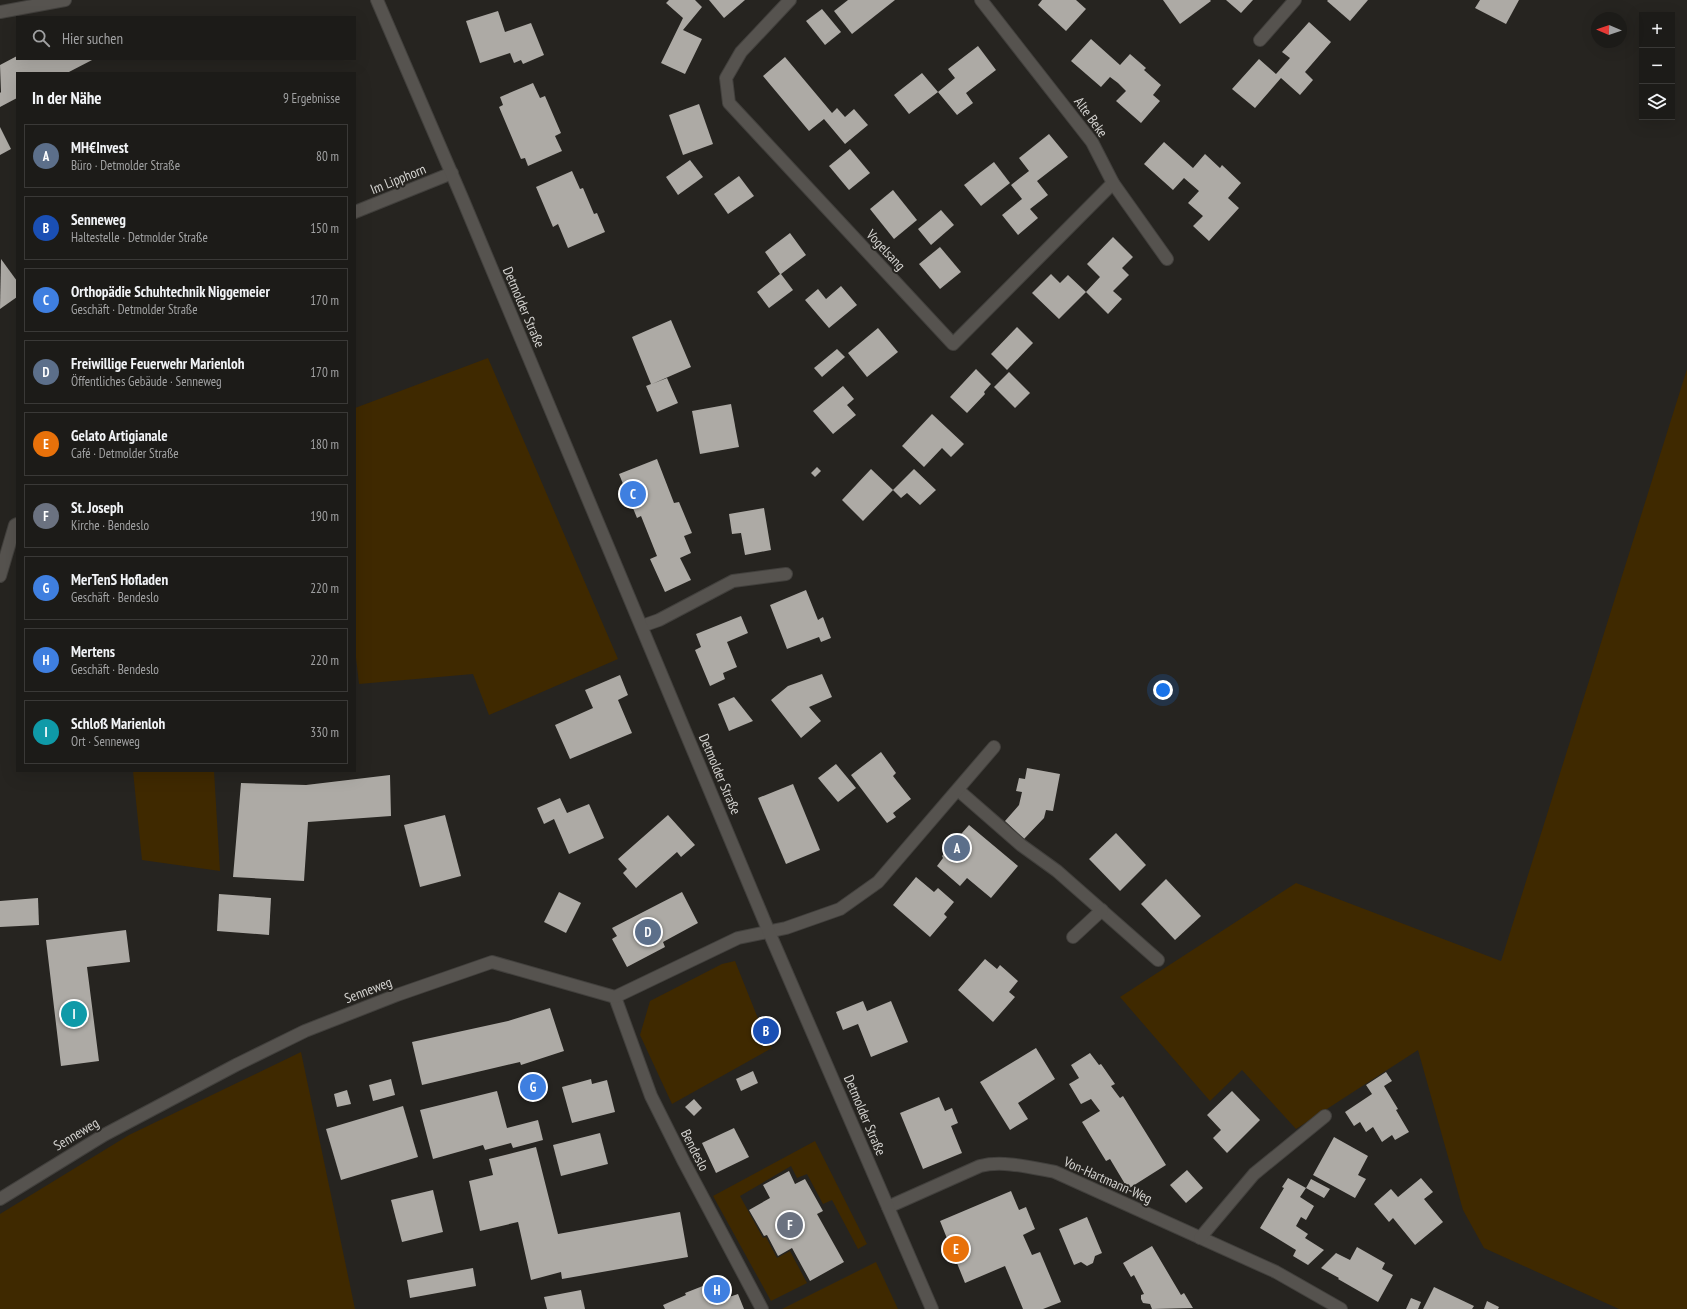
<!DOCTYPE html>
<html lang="de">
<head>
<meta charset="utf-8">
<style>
	:root { --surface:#1c1b18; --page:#252421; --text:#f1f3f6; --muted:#a0a1a2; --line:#3a3937; --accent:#0f766e }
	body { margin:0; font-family:"PT Sans Narrow",sans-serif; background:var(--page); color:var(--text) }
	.controls { position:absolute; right:12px; top:12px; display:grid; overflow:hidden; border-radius:0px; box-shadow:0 4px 16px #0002 }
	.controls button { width:36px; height:36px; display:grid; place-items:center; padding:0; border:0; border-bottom:1px solid var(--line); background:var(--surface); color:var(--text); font:20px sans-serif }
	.compass { position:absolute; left:1591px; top:12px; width:36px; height:36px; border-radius:50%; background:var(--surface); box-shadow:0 4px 16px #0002; rotate:272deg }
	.you { position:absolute; left:1163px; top:690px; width:14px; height:14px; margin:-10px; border:3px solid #fff; border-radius:50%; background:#1a73e8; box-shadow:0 0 0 6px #1a73e833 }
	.badge { display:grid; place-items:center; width:26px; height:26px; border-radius:50%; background:var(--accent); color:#fff; font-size:13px; font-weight:700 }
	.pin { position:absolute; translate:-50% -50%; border:2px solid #fff; box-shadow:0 1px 4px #0006 }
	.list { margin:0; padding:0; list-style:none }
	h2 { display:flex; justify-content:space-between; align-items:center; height:52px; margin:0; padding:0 16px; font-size:17px }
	h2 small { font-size:13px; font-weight:400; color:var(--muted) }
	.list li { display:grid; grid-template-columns:26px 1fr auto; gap:12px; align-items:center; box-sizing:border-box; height:64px; margin:0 8px 8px; padding:0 8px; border:1px solid var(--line); border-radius:0px }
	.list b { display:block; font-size:15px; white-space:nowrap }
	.list p { margin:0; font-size:13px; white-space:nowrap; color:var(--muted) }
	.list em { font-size:13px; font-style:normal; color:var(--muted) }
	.icon { flex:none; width:22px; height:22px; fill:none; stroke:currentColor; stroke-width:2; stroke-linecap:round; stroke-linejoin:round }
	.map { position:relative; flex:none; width:1687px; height:1309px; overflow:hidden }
	.search { position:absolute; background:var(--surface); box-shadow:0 4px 16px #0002; left:16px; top:16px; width:340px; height:44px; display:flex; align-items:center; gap:10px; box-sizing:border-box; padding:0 14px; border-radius:0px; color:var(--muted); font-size:15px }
	.panel { position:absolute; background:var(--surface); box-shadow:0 4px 16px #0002; left:16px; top:72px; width:340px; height:700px; border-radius:0px }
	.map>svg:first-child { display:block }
	.green { fill:#3f2900 }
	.building { fill:#adaaa5 }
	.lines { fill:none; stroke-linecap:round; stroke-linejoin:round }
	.street-casing { stroke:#42403d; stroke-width:14 }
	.secondary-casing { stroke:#42403d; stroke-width:14 }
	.street { stroke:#56534f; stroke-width:12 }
	.secondary { stroke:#56534f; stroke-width:12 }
	.labels { text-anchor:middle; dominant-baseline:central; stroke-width:4; stroke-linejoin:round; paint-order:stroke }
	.street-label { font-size:14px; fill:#d4d3d0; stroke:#262420 }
</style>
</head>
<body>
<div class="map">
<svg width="1687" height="1309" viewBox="0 0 1687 1309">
	<rect width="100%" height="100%" fill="#262420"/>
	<g class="green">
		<path d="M 488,358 L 618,659 L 489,715 L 473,674 L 359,684 L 355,649 L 355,408 Z"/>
		<path d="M 1687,369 L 1687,1309 L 1619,1309 L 1484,1248 L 1463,1210 L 1418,1050 L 1296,1129 L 1242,1070 L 1210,1101 L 1120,997 L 1296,883 L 1501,961 Z"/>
		<path d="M 133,771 L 214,771 L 220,871 L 142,860 Z"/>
		<path d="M 735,961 L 763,1031 L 772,1048 L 672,1104 L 640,1035 L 650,1001 L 722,964 Z"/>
		<path d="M 301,1052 L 355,1309 L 0,1309 L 0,1214 L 129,1135 Z"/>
		<path d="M 815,1141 L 867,1244 L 858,1249 L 832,1200 L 823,1204 L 807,1174 L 797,1178 L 791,1166 L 740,1196 L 763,1238 L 766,1237 L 777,1258 L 790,1251 L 807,1283 L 771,1301 L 713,1196 Z"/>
		<path d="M 876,1262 L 898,1309 L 782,1309 Z"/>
	</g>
	<g class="building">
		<path d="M 669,0 L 695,0 L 702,7 L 683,30 L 702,39 L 685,74 L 661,63 L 683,18 L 666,3 Z"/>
		<path d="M 709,0 L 745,0 L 724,18 Z"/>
		<path d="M 848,0 L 895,0 L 852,34 L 834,11 Z"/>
		<path d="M 1042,0 L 1076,0 L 1086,9 L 1066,31 L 1038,5 Z"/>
		<path d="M 1163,0 L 1210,0 L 1211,1 L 1180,24 Z"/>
		<path d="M 1226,0 L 1253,0 L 1241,13 Z"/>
		<path d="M 1328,0 L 1368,0 L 1350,21 L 1327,1 Z"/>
		<path d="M 1480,0 L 1519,0 L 1506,24 L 1475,8 Z"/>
		<path d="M 822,9 L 841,32 L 825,45 L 806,21 Z"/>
		<path d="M 498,11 L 505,32 L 531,23 L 544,55 L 523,64 L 521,60 L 514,63 L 510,53 L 480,63 L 466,21 Z"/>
		<path d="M 1309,22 L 1331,42 L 1305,72 L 1313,80 L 1300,95 L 1281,78 L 1255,108 L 1232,89 L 1259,59 L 1276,74 L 1290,58 L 1282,52 Z"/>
		<path d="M 1091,39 L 1120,65 L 1130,54 L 1146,68 L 1144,70 L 1161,85 L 1153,95 L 1160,101 L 1141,123 L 1116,101 L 1126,91 L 1118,83 L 1110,77 L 1101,87 L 1071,61 Z"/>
		<path d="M 978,46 L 996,70 L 966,93 L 973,103 L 957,115 L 938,92 L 909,114 L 894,95 L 922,73 L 938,92 L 955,78 L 948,69 Z"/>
		<path d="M 17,56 L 17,59 L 94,59 L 67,73 L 17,73 L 17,98 L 0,107 L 0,93 L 1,92 L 0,65 Z"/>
		<path d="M 785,57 L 832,113 L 837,108 L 845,117 L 854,109 L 868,125 L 845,144 L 824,119 L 809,131 L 763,76 Z"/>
		<path d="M 533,83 L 540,98 L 545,96 L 561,133 L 555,136 L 562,151 L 528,166 L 525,158 L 521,159 L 499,107 L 503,105 L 500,97 Z"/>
		<path d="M 699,104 L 713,144 L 683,155 L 669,115 Z"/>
		<path d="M 0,127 L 11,149 L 0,155 Z"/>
		<path d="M 1049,134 L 1068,157 L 1037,181 L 1048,195 L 1030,209 L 1038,218 L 1018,235 L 1002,215 L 1022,199 L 1011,185 L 1029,171 L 1019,158 Z"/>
		<path d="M 1164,142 L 1193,168 L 1205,154 L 1220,168 L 1222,165 L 1241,183 L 1228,198 L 1239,208 L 1209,241 L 1193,226 L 1203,216 L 1188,203 L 1199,191 L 1184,178 L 1173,190 L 1144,164 Z"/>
		<path d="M 850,149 L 870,173 L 849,190 L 829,166 Z"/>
		<path d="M 690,160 L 703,177 L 678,195 L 666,177 Z"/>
		<path d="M 994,162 L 1010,183 L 981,206 L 964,185 Z"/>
		<path d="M 572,171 L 580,189 L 583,188 L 594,214 L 597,213 L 605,232 L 568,248 L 558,224 L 553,227 L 536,187 Z"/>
		<path d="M 739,176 L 754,196 L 728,214 L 714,194 Z"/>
		<path d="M 893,190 L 917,220 L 894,239 L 870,209 Z"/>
		<path d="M 941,210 L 954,225 L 931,245 L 918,229 Z"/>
		<path d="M 790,233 L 806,255 L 781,274 L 793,290 L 769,308 L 757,292 L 780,274 L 765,252 Z"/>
		<path d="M 1113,237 L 1133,257 L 1122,268 L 1129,275 L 1113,291 L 1122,299 L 1108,314 L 1086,292 L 1100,277 L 1087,264 Z"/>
		<path d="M 940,247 L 961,272 L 940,289 L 919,264 Z"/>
		<path d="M 1,259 L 17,281 L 17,297 L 0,309 Z"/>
		<path d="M 1051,274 L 1060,283 L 1068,275 L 1086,292 L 1059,319 L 1032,293 Z"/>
		<path d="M 841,286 L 857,305 L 829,328 L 805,300 L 818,289 L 826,299 Z"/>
		<path d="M 671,320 L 691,367 L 652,384 L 667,378 L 678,403 L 657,412 L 646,386 L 651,384 L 632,337 Z"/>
		<path d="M 1017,327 L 1033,343 L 1007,370 L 991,354 Z"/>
		<path d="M 878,328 L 898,352 L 867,377 L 848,353 Z"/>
		<path d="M 837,349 L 845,357 L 822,377 L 814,368 Z"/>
		<path d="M 976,369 L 991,384 L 984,392 L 985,394 L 967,413 L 950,397 Z"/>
		<path d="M 1009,372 L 1030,393 L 1015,408 L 994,387 Z"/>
		<path d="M 843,386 L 854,399 L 847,405 L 856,415 L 833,434 L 813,411 Z"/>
		<path d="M 731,404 L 739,447 L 700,454 L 692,411 Z"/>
		<path d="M 932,414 L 964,444 L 951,457 L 942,448 L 924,467 L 902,446 Z"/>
		<path d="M 657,459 L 674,503 L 679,502 L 692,533 L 684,536 L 691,553 L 680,558 L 691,580 L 665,592 L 650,559 L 657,556 L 641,516 L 637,518 L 619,474 Z"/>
		<path d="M 817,467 L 821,471 L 815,477 L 811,473 Z"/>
		<path d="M 871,469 L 893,490 L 863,521 L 842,500 Z"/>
		<path d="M 914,469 L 936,490 L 920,505 L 907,493 L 901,498 L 893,490 Z"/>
		<path d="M 764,508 L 771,550 L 745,555 L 741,533 L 732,534 L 729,514 Z"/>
		<path d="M 806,590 L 818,620 L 823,617 L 831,638 L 821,642 L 819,637 L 787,649 L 770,605 Z"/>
		<path d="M 741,616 L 748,633 L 727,642 L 737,667 L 723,673 L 725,679 L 710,686 L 695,650 L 701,647 L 696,634 Z"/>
		<path d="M 822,674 L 832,697 L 809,707 L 821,721 L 801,738 L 771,700 L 788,686 Z"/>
		<path d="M 620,675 L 628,695 L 618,700 L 632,733 L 570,759 L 555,725 L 593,708 L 585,690 Z"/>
		<path d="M 734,697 L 753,721 L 729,731 L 718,704 Z"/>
		<path d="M 881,752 L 896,773 L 893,776 L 911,799 L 893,813 L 896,817 L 887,823 L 851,775 Z"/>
		<path d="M 836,764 L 856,788 L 838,802 L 818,778 Z"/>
		<path d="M 1027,768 L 1060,774 L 1053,811 L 1046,810 L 1044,818 L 1024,839 L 1005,821 L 1019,805 L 1022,792 L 1016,791 L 1019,778 L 1025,779 Z"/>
		<path d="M 390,775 L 391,816 L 308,822 L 304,881 L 233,877 L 241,783 L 306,785 Z"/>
		<path d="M 793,784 L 820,850 L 786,864 L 758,798 Z"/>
		<path d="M 560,798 L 567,813 L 589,804 L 604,838 L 569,854 L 554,819 L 544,824 L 537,808 Z"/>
		<path d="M 445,815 L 461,876 L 420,887 L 404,825 Z"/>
		<path d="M 668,815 L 695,845 L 681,857 L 677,852 L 636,888 L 623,873 L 627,869 L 618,859 Z"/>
		<path d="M 969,825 L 1018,866 L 991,898 L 967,878 L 960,886 L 937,866 L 943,858 L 942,856 Z"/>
		<path d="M 1116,833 L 1146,865 L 1120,891 L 1089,859 Z"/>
		<path d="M 916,877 L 934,892 L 938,888 L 954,902 L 944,914 L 947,917 L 930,937 L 893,905 Z"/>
		<path d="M 1166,879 L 1201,916 L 1175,940 L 1141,904 Z"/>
		<path d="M 559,892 L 581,903 L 566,933 L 544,922 Z"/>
		<path d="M 682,892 L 698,923 L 663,942 L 665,947 L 627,967 L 612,939 L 617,936 L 612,928 Z"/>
		<path d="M 219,894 L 271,898 L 269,935 L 217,931 Z"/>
		<path d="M 38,898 L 39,925 L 0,927 L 0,901 Z"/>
		<path d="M 126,930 L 130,962 L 87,967 L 99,1061 L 61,1066 L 46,940 Z"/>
		<path d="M 985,959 L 997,969 L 1000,965 L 1018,981 L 1009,992 L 1015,997 L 993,1022 L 958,990 Z"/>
		<path d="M 863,1001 L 867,1011 L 891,1001 L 908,1042 L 871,1057 L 858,1024 L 843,1030 L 836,1012 Z"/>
		<path d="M 550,1008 L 564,1051 L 521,1065 L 520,1062 L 422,1085 L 412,1042 L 508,1021 Z"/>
		<path d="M 1036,1048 L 1055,1079 L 1018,1103 L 1028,1119 L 1010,1130 L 980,1082 Z"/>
		<path d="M 1090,1053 L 1099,1065 L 1101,1064 L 1115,1084 L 1111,1086 L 1120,1098 L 1123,1096 L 1166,1165 L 1128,1189 L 1110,1159 L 1106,1161 L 1082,1122 L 1100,1111 L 1091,1099 L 1081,1104 L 1069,1084 L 1079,1078 L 1071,1065 Z"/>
		<path d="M 753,1071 L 758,1083 L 741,1091 L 736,1079 Z"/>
		<path d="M 1386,1072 L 1392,1081 L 1384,1086 L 1398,1109 L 1396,1110 L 1409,1132 L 1395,1140 L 1392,1135 L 1382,1142 L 1373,1127 L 1366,1132 L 1360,1122 L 1354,1126 L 1345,1112 L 1372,1094 L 1366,1085 Z"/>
		<path d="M 391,1079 L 395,1095 L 373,1101 L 369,1085 Z"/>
		<path d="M 591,1079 L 592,1084 L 607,1080 L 615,1112 L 572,1123 L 562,1087 Z"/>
		<path d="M 347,1090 L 351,1104 L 337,1107 L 334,1094 Z"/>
		<path d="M 497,1091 L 507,1128 L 538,1120 L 543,1140 L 513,1148 L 511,1143 L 485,1150 L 483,1145 L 433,1159 L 420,1110 Z"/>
		<path d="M 1232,1091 L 1260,1120 L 1227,1153 L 1213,1138 L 1221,1130 L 1207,1115 Z"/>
		<path d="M 939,1097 L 945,1111 L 952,1108 L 958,1123 L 951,1126 L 962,1153 L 923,1169 L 900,1113 Z"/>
		<path d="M 694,1099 L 702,1108 L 694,1116 L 685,1107 Z"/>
		<path d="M 403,1106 L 418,1157 L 341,1180 L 326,1129 Z"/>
		<path d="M 734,1128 L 749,1157 L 716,1173 L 702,1143 Z"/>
		<path d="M 600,1133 L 608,1164 L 561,1176 L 553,1145 Z"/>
		<path d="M 1334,1137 L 1368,1156 L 1358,1175 L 1366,1179 L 1355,1198 L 1313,1175 Z"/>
		<path d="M 536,1147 L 558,1234 L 680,1212 L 688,1257 L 562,1279 L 561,1272 L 531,1280 L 518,1222 L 480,1231 L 469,1181 L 493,1175 L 489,1159 Z"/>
		<path d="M 1187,1170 L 1203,1188 L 1186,1203 L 1170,1185 Z"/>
		<path d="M 789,1171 L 795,1184 L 805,1179 L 823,1211 L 817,1214 L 844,1262 L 810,1281 L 792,1248 L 778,1256 L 767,1235 L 764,1236 L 749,1210 L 770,1198 L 763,1185 Z"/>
		<path d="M 1288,1178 L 1306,1188 L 1311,1179 L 1330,1189 L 1324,1198 L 1306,1188 L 1300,1197 L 1314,1206 L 1306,1220 L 1301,1217 L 1296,1226 L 1308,1234 L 1305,1238 L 1324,1250 L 1308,1265 L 1293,1256 L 1296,1250 L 1260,1228 L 1284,1188 L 1282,1187 Z"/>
		<path d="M 1421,1178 L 1433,1192 L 1424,1199 L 1443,1222 L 1415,1245 L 1393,1218 L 1389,1222 L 1374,1204 L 1391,1189 L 1398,1197 Z"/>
		<path d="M 433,1190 L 443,1232 L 402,1242 L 391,1200 Z"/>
		<path d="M 1011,1191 L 1019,1210 L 1026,1207 L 1035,1229 L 1023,1235 L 1032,1255 L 1040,1252 L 1061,1302 L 1043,1309 L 1023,1309 L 1005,1266 L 965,1283 L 940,1221 Z"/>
		<path d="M 1087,1217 L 1102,1253 L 1095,1256 L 1093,1263 L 1087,1266 L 1081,1262 L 1074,1265 L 1059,1229 Z"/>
		<path d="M 1152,1246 L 1181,1295 L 1184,1293 L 1193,1308 L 1152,1309 L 1150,1304 L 1143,1303 L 1141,1299 L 1141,1295 L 1144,1294 L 1134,1275 L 1131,1277 L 1123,1263 Z"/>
		<path d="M 1357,1247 L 1385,1263 L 1382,1269 L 1393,1275 L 1378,1302 L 1338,1279 L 1339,1278 L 1321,1268 L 1336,1253 L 1350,1260 Z"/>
		<path d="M 473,1268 L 476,1286 L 410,1298 L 407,1280 Z"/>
		<path d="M 713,1282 L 720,1300 L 738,1294 L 744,1309 L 665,1309 L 663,1305 L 686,1295 L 685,1293 Z"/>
		<path d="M 1434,1287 L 1474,1306 L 1472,1309 L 1423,1309 Z"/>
		<path d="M 581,1290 L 585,1309 L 547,1309 L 544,1297 Z"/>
		<path d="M 1411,1298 L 1421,1302 L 1418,1309 L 1406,1309 Z"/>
		<path d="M 1487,1301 L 1499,1307 L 1498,1309 L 1484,1309 Z"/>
	</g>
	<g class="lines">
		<g class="street-casing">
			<g id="street">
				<path d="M 790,0 L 741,52 L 726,78 L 729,103 L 953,344 L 1113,183"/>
				<path d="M 981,0 L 1092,142 L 1113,183 L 1167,259"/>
				<path d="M 0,12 L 65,0"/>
				<path d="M 1260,40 L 1295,0"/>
				<path d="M 355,212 L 452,173"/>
				<path d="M 0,576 L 15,525 L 17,524"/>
				<path d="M 642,626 L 659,620 L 733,581 L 786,574"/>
				<path d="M 958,790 L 1021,845 L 1057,871 L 1158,960"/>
				<path d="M 1073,937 L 1102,910"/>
				<path d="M 615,997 L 651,1096 L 684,1162 L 762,1309"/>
				<path d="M 0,1199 L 104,1135 L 236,1065 L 305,1031 L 397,995 L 492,962 L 615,997 L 738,938 L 786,928 L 840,909 L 878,882 L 994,747"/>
				<path d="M 888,1207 L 980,1166 C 1004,1160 1032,1168 1055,1172 L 1276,1272 L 1341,1309"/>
				<path d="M 1200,1238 L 1254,1174 L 1325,1116"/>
			</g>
		</g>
		<g class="secondary-casing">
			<path id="secondary" d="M 377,0 L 463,200 L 769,932 L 932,1309"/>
		</g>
		<use href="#street" class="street"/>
		<use href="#secondary" class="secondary"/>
	</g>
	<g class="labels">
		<g class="street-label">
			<text transform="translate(1091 117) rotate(54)">Alte Beke</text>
			<text transform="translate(398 179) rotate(-22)">Im Lipphorn</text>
			<text transform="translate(886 250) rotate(47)">Vogelsang</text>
			<text transform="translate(524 307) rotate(67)">Detmolder Straße</text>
			<text transform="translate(720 774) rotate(67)">Detmolder Straße</text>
			<text transform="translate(368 990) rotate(-21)">Senneweg</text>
			<text transform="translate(865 1115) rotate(67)">Detmolder Straße</text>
			<text transform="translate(76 1134) rotate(-31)">Senneweg</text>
			<text transform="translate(695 1150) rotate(63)">Bendeslo</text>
			<text transform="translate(1108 1180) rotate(24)">Von-Hartmann-Weg</text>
		</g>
	</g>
</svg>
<div class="controls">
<button>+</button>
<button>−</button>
<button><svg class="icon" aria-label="layers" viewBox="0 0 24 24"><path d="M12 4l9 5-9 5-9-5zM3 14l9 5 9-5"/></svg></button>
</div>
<svg class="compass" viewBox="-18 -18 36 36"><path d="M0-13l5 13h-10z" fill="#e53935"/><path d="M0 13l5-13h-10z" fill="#a0a1a2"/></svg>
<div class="you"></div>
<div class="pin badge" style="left:957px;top:848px;background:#5c6f8a">A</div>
<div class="pin badge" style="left:766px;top:1031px;background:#1a4fb4">B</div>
<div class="pin badge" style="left:633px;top:494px;background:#3f7fe0">C</div>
<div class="pin badge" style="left:648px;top:932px;background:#5c6f8a">D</div>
<div class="pin badge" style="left:956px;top:1249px;background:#e8710a">E</div>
<div class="pin badge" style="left:790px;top:1225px;background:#6b7280">F</div>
<div class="pin badge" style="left:533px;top:1087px;background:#3f7fe0">G</div>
<div class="pin badge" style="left:717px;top:1290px;background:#3f7fe0">H</div>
<div class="pin badge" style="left:74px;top:1014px;background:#0f9aa8">I</div>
<div class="search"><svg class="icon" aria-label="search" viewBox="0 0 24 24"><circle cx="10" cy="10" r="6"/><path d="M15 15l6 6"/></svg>Hier suchen</div>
<section class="panel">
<h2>In der Nähe<small>9 Ergebnisse</small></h2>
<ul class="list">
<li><span class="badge" style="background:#5c6f8a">A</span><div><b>MH€Invest</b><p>Büro · Detmolder Straße</p></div><em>80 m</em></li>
<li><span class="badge" style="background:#1a4fb4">B</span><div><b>Senneweg</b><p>Haltestelle · Detmolder Straße</p></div><em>150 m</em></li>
<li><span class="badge" style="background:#3f7fe0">C</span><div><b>Orthopädie Schuhtechnik Niggemeier</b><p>Geschäft · Detmolder Straße</p></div><em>170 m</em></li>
<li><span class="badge" style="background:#5c6f8a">D</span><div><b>Freiwillige Feuerwehr Marienloh</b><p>Öffentliches Gebäude · Senneweg</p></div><em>170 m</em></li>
<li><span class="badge" style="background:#e8710a">E</span><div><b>Gelato Artigianale</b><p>Café · Detmolder Straße</p></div><em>180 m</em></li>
<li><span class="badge" style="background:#6b7280">F</span><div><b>St. Joseph</b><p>Kirche · Bendeslo</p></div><em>190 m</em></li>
<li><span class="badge" style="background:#3f7fe0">G</span><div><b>MerTenS Hofladen</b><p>Geschäft · Bendeslo</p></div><em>220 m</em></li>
<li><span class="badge" style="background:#3f7fe0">H</span><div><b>Mertens</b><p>Geschäft · Bendeslo</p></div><em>220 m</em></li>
<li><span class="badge" style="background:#0f9aa8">I</span><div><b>Schloß Marienloh</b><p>Ort · Senneweg</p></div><em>330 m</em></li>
</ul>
</section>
</div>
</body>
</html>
